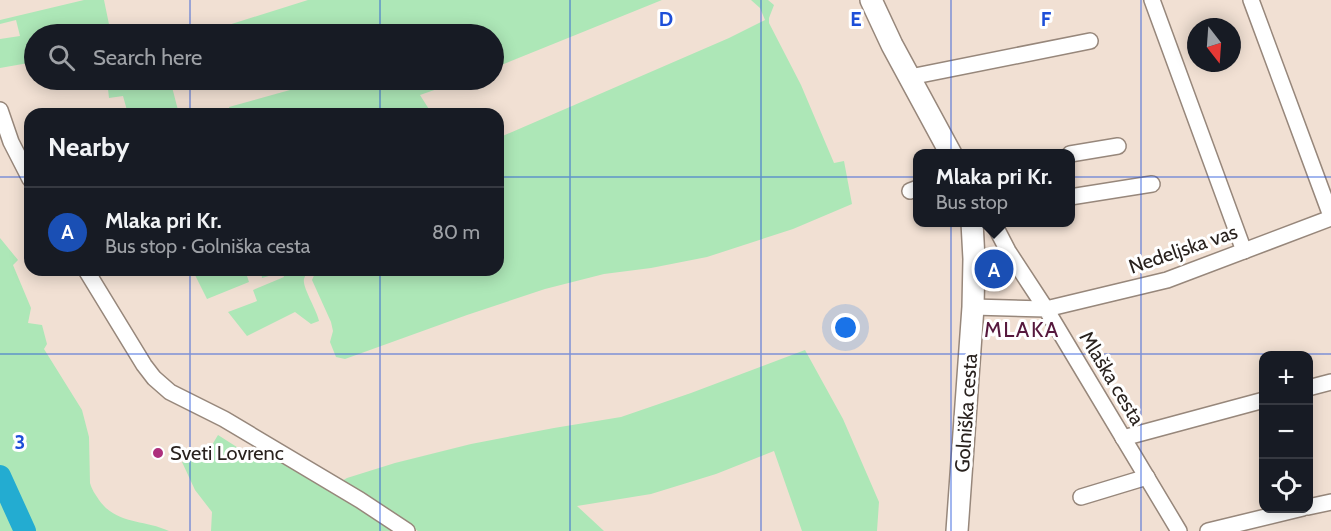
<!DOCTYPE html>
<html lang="en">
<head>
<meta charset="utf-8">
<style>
	:root { --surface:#171b24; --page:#20242c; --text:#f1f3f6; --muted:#9ea1a6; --line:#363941; --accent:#0b8043 }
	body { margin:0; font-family:Cabin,sans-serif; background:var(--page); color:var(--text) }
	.controls { position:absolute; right:18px; bottom:18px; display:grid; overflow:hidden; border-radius:12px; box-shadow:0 3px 15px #0003 }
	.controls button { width:54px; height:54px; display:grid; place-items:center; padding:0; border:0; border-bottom:2px solid var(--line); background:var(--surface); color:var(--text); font:30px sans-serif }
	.compass { position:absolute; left:1187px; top:18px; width:54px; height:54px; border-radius:50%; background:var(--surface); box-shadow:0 3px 15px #0003; rotate:163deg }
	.you { position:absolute; left:846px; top:328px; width:21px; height:21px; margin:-15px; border:4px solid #fff; border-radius:50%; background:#1a73e8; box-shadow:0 0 0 9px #1a73e833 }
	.badge { display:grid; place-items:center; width:39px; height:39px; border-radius:50%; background:var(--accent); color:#fff; font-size:20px; font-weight:700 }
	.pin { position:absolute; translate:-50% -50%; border:3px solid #fff; box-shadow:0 2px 6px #0006 }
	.popup { position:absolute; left:913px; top:149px; width:162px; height:78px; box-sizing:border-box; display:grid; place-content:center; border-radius:12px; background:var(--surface); filter:drop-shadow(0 2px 4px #0005); font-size:20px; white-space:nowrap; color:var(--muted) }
	.popup b { font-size:22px; color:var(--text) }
	.popup::after { content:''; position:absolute; left:50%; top:100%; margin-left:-12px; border:12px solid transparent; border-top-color:var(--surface) }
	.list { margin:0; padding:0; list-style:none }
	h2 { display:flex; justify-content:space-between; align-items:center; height:78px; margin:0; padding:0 24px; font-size:26px }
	h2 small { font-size:20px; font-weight:400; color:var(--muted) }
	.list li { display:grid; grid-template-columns:39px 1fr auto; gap:18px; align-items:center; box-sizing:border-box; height:90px; padding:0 24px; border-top:2px solid var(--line) }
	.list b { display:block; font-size:22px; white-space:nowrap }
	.list p { margin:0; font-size:20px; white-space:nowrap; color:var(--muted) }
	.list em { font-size:20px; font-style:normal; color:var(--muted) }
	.icon { flex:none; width:33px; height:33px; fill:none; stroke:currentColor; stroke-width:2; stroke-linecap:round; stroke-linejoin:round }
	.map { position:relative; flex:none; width:1331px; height:531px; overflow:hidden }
	.search { position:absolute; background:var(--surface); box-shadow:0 3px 15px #0003; left:24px; top:24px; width:480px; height:66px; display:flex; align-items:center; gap:15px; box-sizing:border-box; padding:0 21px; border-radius:33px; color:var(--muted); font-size:22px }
	.panel { position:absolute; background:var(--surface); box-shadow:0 3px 15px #0003; left:24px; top:108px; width:480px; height:168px; border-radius:18px }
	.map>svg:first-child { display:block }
	.green { fill:#ade7b7 }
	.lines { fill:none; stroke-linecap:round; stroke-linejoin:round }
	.river { stroke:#23acd1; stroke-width:22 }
	.minor-casing { stroke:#97877b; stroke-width:18 }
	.secondary-casing { stroke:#97877b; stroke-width:24 }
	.minor { stroke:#fff; stroke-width:15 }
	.secondary { stroke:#fff; stroke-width:21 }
	.grid { fill:none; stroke:#1d4ed8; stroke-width:1.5; stroke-opacity:0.55 }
	.poi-dot { fill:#ae2f7c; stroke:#fff; stroke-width:2 }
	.labels { text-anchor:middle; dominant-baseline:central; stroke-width:6; stroke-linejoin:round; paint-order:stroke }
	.street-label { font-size:20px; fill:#29221e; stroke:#fff }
	.poi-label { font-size:20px; fill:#29221e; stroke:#fff; text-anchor:start }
	.quarter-label { font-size:22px; letter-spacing:1.5px; fill:#56183d; stroke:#fff }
	.grid-label { font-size:20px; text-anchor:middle; font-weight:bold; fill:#1d4ed8; stroke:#fff; stroke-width:6; stroke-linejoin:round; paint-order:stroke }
</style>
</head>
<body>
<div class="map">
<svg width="1331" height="531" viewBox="0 0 1331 531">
	<rect width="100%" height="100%" fill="#f1e0d3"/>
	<g class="green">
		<path d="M 84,0 L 104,0 L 111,34 L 34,34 L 34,62 L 0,68 L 0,39 L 20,36 L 16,20 L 0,24 L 0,20 Z"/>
		<path d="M 308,0 L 662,0 L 494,68 L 494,34 L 200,34 Z"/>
		<path d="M 751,0 L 768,0 L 774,5 L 769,18 L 769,23 L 801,85 L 834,163 L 844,161 L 852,204 L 793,229 L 707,257 L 651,268 L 604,274 L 545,289 L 467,315 L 345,359 L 336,357 L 330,342 L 333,331 L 331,322 L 312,280 L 316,271 L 319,270 L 498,270 L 498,138 L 729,38 L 765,20 L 760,8 Z"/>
		<path d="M 107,80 L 180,80 L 174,81 L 172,87 L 179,114 L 128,114 L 123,96 L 109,98 Z"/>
		<path d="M 290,80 L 463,80 L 420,95 L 432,114 L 412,114 L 409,110 L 397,114 L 221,114 L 230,111 L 229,107 L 290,90 L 292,86 Z"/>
		<path d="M 0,238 L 18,260 L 13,265 L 31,308 L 28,323 L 42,325 L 47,344 L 44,349 L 82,410 L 89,437 L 90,483 C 92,490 95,494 99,500 C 117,525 143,519 169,531 L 31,531 L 27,526 L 0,468 Z"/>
		<path d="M 178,270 L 245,270 L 249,282 L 207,299 L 194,273 L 181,275 Z"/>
		<path d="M 261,270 L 309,270 C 307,272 305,276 304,279 C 302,287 317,310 319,321 L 311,324 L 295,312 L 247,336 L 228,312 L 257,301 L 253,290 L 284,277 L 282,272 L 262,278 Z"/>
		<path d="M 805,350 L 843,419 L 879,502 L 877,531 L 802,531 L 774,451 L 716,474 L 651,494 L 577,506 L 604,531 L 418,531 L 340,482 L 347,478 L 395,463 L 471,444 L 554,428 L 621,417 L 691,393 Z"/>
		<path d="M 218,435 L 254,458 L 261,445 L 396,531 L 211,531 L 212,512 L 195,490 L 182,462 L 203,460 Z"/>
		<path d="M 0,488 L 20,531 L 0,531 Z"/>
	</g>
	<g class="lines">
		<path class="river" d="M 0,476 L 25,531"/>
		<g class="minor-casing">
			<g id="minor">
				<path d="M 1152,0 L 1244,251"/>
				<path d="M 1251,0 L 1331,216"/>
				<path d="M 910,77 L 1090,41"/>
				<path d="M 0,110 L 11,142 L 30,179"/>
				<path d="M 1070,154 L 1118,146"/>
				<path d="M 910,191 L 918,188"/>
				<path d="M 1070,197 L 1152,184"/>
				<path d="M 993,222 L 1008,251 L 1046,309 L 1167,280 L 1331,218"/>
				<path d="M 86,270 L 144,365 L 154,378 L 170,392 L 224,419 L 360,500 L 407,531"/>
				<path d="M 973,307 L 1046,309 L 1179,531"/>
				<path d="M 1308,388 L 1331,382"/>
				<path d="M 1123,438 L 1264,400"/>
				<path d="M 1081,497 L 1147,477"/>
				<path d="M 1308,507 L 1331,502"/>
				<path d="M 1208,531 L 1303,508"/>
			</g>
		</g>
		<g class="secondary-casing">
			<g id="secondary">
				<path d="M 871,0 L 892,45 L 951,154"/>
				<path d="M 957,531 L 973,307 L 974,259 L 972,222"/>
			</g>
		</g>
		<use href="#minor" class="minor"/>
		<use href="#secondary" class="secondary"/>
	</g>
	<path class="grid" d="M 190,0 L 190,34M 380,0 L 380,34M 570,0 L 570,531M 761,0 L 761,531M 951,0 L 951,531M 1141,0 L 1141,531M 190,80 L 190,114M 380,80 L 380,114M 0,177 L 30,177M 498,177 L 1331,177M 190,270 L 190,531M 380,270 L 380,531M 0,354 L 1331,354"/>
	<circle class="poi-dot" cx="158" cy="453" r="6"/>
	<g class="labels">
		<g class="street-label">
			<text transform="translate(1183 249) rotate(-19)">Nedeljska vas</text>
			<text transform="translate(1112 378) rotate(59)">Mlaška cesta</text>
			<text transform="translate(966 413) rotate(-86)">Golniška cesta</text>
		</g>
		<g class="poi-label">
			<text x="170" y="453">Sveti Lovrenc</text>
		</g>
		<g class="quarter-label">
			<text x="1022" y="329">MLAKA</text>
		</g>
	</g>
	<g class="grid-label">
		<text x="666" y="26">D</text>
		<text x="856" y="26">E</text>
		<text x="1046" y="26">F</text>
		<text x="20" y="449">3</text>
	</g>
</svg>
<div class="controls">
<button>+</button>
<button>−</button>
<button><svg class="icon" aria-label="locate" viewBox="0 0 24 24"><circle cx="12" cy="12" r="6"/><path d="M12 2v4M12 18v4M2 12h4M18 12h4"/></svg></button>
</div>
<svg class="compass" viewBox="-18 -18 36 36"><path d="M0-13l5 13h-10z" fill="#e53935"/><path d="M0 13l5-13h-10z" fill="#9ea1a6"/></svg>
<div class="you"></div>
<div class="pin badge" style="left:994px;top:269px;background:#1a4fb4">A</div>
<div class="popup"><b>Mlaka pri Kr.</b>Bus stop</div>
<div class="search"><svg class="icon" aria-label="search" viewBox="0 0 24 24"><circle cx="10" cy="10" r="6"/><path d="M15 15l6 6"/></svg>Search here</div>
<section class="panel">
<h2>Nearby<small></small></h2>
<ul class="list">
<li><span class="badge" style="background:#1a4fb4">A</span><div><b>Mlaka pri Kr.</b><p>Bus stop · Golniška cesta</p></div><em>80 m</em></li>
</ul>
</section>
</div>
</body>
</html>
